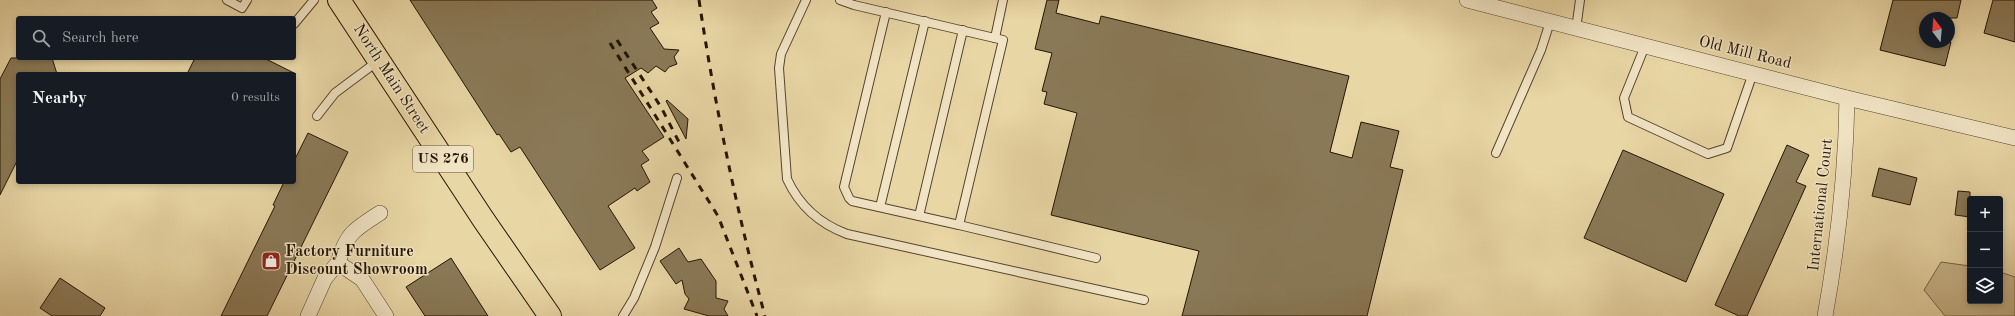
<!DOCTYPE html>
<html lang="en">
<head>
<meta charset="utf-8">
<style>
	:root { --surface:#171b24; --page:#20242c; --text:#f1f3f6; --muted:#9ea1a6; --line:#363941 }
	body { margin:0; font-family:"Old Standard TT",serif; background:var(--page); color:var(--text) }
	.controls { position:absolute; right:12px; bottom:12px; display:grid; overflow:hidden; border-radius:4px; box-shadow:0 2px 6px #0003 }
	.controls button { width:36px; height:36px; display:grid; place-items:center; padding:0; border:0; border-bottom:1px solid var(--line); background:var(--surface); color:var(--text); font:20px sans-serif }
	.compass { position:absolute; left:1919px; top:12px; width:36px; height:36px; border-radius:50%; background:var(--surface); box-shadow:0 2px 6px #0003; rotate:344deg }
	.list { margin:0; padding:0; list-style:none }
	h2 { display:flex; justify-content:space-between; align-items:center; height:52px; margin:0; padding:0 16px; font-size:17px }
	h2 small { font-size:13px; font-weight:400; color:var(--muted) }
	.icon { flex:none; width:22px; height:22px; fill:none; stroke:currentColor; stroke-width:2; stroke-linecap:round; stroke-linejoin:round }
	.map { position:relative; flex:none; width:2015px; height:316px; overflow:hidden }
	.search { position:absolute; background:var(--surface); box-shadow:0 2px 6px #0003; left:16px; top:16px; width:280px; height:44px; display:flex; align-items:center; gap:10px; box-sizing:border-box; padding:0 14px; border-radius:4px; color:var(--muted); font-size:15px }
	.panel { position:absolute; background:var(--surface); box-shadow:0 2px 6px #0003; left:16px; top:72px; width:280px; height:112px; border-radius:4px }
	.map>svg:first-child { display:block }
	.green { fill:#c7b589; stroke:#756446 }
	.building { fill:#8a7957; stroke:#231403 }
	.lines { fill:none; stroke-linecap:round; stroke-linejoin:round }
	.service-casing { stroke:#54442c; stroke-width:10 }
	.minor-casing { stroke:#54442c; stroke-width:16 }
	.primary-casing { stroke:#231403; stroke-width:24 }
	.service { stroke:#f1e4c4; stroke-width:8 }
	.minor { stroke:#f1e4c4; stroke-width:15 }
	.primary { stroke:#e9d6a5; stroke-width:22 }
	.rail { stroke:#231403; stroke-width:3; stroke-dasharray:7 7; stroke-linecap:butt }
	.labels { text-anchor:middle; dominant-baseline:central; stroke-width:3; stroke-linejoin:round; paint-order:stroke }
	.shield { fill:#f1e4c4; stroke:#61523d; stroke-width:1 }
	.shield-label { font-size:15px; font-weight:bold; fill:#231403 }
	.street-label { font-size:16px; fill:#231403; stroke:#f1e4c4 }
	.poi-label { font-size:16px; font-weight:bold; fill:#231403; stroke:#f1e4c4; text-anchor:start }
</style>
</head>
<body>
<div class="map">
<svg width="2015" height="316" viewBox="0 0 2015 316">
	<rect width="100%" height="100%" fill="#e9d6a5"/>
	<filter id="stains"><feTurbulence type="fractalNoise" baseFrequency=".005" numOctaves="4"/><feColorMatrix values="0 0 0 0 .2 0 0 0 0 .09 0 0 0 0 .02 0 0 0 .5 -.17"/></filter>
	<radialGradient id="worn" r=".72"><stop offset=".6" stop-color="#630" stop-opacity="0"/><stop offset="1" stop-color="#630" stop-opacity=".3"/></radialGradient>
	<path class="green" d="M 1941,262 L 1970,266 L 1970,301 L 2000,301 L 2000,272 L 2015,277 L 2015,316 L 1945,316 L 1924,290 Z"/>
	<g class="building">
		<path d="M 410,0 L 652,0 L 657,8 L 651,12 L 659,23 L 650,28 L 664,49 L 679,50 L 674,57 L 677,64 L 669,67 L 665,72 L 656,66 L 648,73 L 641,68 L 625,78 L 664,137 L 642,151 L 649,160 L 641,165 L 650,182 L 637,191 L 635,188 L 608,206 L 635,248 L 600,270 L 520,147 L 511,152 L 499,134 L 497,135 Z"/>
		<path d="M 1047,0 L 1059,0 L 1056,13 L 1099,24 L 1101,16 L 1349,76 L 1330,152 L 1352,158 L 1361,122 L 1399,131 L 1390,167 L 1403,170 L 1367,316 L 1182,316 L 1199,251 L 1051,215 L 1077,113 L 1044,104 L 1047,92 L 1042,91 L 1052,53 L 1035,49 Z"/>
		<path d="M 1893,0 L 1961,0 L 1957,18 L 1925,18 L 1925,42 L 1951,42 L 1945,66 L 1880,50 Z"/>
		<path d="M 1993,0 L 2015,0 L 2015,42 L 1984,33 Z"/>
		<path d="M 11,58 L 52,58 L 57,74 L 18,74 L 18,159 L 0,195 L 0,79 Z"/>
		<path d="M 195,58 L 264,58 L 296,74 L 187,74 Z"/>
		<path d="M 667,100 L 688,119 L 686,139 L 666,101 Z"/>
		<path d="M 308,133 L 348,152 L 267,316 L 221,316 L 275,206 L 273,205 L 284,182 L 294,182 L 294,161 Z"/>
		<path d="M 1787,145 L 1809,155 L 1796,182 L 1806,186 L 1747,316 L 1739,316 L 1715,305 Z"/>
		<path d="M 1623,150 L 1724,194 L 1686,282 L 1584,238 Z"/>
		<path d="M 1879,168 L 1917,178 L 1910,205 L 1872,196 Z"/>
		<path d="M 1958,191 L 1970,192 L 1970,217 L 1955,215 Z"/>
		<path d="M 679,248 L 688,262 L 701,259 L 716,281 L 716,298 L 728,301 L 724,309 L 728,316 L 709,316 L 684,309 L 689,299 L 685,294 L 682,280 L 676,284 L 660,261 Z"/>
		<path d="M 451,258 L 488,316 L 425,316 L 406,287 Z"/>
		<path d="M 60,278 L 105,308 L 100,316 L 52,316 L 40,308 Z"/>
	</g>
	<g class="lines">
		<g class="service-casing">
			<g id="service">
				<path d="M 227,0 L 242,8 L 247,0"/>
				<path d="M 806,0 L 781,54 L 779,68 L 787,179 C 799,205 820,224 847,234 L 1144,300"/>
				<path d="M 840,0 L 854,5 L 1003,40 L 959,225 L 852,201 L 849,198 L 844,187 L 886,12"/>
				<path d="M 294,24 L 314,0"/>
				<path d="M 1576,29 L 1580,0"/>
				<path d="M 995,38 L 1003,0"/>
				<path d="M 1645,46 L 1624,98 L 1628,117 L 1708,154 L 1727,148 L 1753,73"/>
				<path d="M 317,116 L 335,93 L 378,61"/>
				<path d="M 1496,153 L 1541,50 L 1550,22"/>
				<path d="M 880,207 L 925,21"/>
				<path d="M 919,216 L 963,30"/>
				<path d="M 959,225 L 1096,258"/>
				<path d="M 623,316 L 634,298 L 655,247 L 677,178"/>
			</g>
		</g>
		<g class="minor-casing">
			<g id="minor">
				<path d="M 1467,0 L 1847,98 L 2015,138"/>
				<path d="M 338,263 C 347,232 354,230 380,213"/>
				<path d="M 308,316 L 325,278 L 338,263 L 362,279 L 386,316"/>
				<path d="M 1825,316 C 1838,244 1846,171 1847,98"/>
			</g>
		</g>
		<g class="primary-casing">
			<path id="primary" d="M 339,0 L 483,219 L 550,316"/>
		</g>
		<use href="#service" class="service"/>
		<use href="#minor" class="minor"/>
		<use href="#primary" class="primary"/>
		<g class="rail">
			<path d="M 699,0 C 715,106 737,213 765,316"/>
			<path d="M 617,40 L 661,107 L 680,144"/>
			<path d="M 610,43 L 718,216 L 757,316"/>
		</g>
	</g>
	<defs>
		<g id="shop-square" transform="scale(1)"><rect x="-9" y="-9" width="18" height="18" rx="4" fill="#8f2418" stroke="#f1e4c4"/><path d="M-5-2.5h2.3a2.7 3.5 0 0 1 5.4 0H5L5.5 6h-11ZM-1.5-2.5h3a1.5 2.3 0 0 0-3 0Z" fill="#fff"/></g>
	</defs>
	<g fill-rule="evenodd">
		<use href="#shop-square" x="271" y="261"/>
	</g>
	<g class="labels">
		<rect class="shield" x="413" y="146" width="60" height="26" rx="3"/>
		<g class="shield-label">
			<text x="443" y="159">US 276</text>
		</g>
		<g class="street-label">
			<text transform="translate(1745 53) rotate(14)">Old Mill Road</text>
			<text transform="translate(391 79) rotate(57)">North Main Street</text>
			<text transform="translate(1821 205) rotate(-84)">International Court</text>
		</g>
		<g class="poi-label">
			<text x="285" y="252">Factory Furniture<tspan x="285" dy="18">Discount Showroom</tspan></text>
		</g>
	</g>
	<rect width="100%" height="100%" filter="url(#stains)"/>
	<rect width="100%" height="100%" fill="url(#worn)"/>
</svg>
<div class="controls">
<button>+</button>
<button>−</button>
<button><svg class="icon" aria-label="layers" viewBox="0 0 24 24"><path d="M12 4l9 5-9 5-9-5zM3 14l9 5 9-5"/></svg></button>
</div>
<svg class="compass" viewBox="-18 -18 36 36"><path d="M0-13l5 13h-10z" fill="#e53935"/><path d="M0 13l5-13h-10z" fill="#9ea1a6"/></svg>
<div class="search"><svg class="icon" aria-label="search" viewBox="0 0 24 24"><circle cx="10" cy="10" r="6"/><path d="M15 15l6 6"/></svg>Search here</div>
<section class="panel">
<h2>Nearby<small>0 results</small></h2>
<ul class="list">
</ul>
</section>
</div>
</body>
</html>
